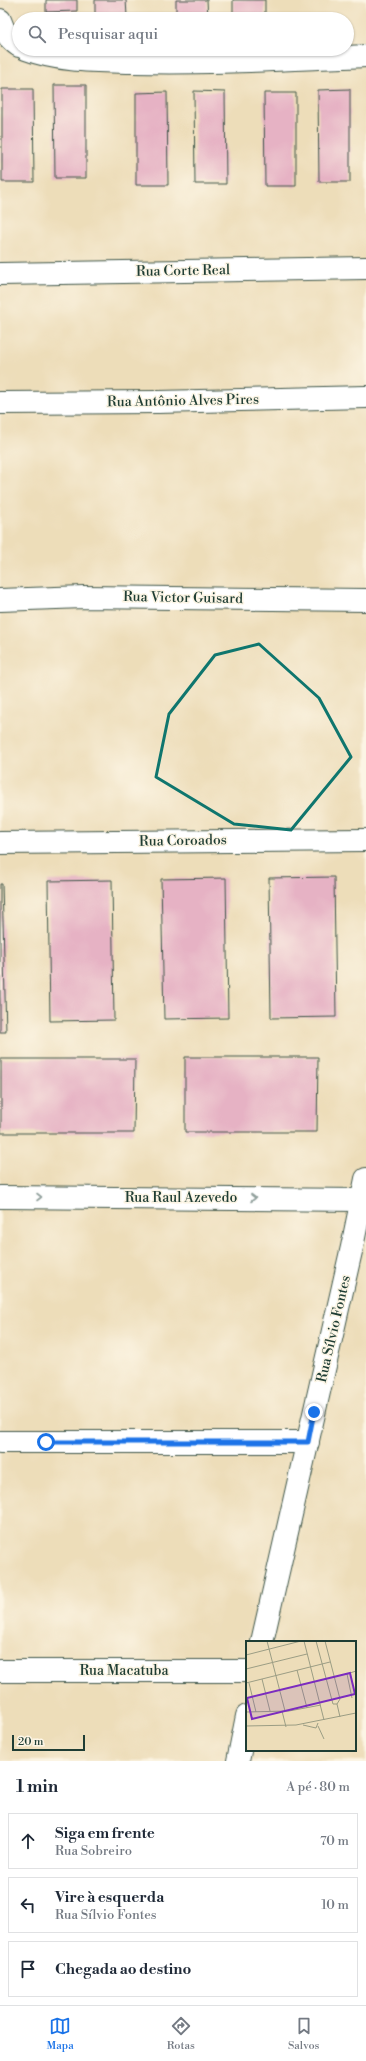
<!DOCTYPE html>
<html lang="pt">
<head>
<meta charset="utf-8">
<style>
	:root { --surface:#fff; --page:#f6f6f7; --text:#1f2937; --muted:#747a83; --line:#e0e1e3; --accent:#1a73e8 }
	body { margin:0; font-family:"Libre Bodoni",serif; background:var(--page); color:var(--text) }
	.scale { position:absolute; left:12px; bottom:10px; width:73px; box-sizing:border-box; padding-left:4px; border:2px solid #1f3d34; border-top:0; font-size:11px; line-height:14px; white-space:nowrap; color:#1f3d34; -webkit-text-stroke:3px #fcf5e5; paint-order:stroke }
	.stop { position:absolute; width:12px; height:12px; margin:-9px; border:3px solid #1a73e8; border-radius:50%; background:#fff }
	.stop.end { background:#1a73e8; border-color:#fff; box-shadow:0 1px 4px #0008 }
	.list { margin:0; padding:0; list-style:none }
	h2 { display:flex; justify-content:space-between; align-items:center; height:52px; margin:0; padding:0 16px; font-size:17px }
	h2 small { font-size:13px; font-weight:400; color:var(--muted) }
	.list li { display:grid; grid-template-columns:26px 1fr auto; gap:12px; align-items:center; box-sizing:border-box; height:56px; margin:0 8px 8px; padding:0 8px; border:1px solid var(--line); border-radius:0px }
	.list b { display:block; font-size:15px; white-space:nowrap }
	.list p { margin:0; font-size:13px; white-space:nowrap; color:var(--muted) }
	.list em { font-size:13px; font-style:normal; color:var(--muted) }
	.icon { flex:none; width:22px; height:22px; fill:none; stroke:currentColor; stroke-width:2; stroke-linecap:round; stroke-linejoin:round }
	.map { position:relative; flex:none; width:366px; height:1761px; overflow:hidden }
	.search { position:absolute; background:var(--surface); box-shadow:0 1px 3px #0004; left:12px; right:12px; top:12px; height:44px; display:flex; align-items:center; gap:10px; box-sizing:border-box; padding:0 14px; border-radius:22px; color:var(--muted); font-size:15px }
	.sheet { height:244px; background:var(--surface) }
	nav { display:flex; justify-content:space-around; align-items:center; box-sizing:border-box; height:56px; border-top:1px solid var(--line); background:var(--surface); font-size:11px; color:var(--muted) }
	nav a { display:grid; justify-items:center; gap:2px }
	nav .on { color:var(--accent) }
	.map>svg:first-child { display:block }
	.building { fill:#e6b2c4 }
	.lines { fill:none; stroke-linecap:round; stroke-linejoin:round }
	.minor-casing { stroke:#3e5548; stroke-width:24 }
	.minor { stroke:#fff; stroke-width:22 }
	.oneway { stroke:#8f9e9a }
	.route { stroke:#1a73e8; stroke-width:5 }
	.marked { fill:none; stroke:#0f766e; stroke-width:3; stroke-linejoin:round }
	.labels { text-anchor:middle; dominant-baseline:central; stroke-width:3; stroke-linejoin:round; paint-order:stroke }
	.street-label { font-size:14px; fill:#1f3d34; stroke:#fcf5e5 }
	.inset-road { fill:none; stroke:#9b9d84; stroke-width:1 }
	.view { fill:#7b2cbf; fill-opacity:0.15; stroke:#7b2cbf; stroke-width:2 }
	.inset-edge { fill:none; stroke:#1f3d34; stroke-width:2 }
</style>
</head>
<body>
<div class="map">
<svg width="366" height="1761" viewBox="0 0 366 1761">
	<rect width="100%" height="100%" fill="#fcf5e5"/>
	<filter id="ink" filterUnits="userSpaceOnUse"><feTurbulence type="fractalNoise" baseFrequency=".025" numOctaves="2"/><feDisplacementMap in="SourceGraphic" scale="8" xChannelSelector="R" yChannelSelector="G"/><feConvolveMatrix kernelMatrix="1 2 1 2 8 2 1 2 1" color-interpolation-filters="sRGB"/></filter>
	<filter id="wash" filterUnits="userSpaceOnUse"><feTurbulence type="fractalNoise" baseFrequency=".012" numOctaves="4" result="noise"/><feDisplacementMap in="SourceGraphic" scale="16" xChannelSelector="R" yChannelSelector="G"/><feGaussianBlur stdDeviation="0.9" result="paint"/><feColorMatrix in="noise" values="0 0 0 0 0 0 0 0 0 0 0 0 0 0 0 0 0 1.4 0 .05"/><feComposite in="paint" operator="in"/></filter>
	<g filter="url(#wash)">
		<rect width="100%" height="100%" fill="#edddb9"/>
		<g id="blocks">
			<g class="building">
				<path d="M 46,0 L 77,0 L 77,11 L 46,12 Z"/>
				<path d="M 95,0 L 126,0 L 127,16 L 95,16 Z"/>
				<path d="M 176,0 L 207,0 L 208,19 L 176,19 Z"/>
				<rect x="233" y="0" width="32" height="19"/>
				<path d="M 54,85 L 86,85 L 86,178 L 55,178 Z"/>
				<path d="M 2,89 L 33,89 L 34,182 L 2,182 Z"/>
				<path d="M 350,89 L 350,182 L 319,182 L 318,90 Z"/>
				<path d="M 194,91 L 225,92 L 226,184 L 195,184 Z"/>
				<path d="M 167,92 L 168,185 L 136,185 L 136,93 Z"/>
				<path d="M 264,93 L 296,93 L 296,186 L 265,186 Z"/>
				<path d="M 334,877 L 336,1017 L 271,1018 L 269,878 Z"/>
				<path d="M 226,878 L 228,1018 L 164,1019 L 161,879 Z"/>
				<path d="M 112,880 L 114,1020 L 50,1021 L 48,881 Z"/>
				<path d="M 0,884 L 2,884 L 6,1032 L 0,1032 Z"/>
				<path d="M 185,1057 L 318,1057 L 317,1132 L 185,1132 Z"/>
				<path d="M 1,1059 L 135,1059 L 134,1133 L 1,1133 Z"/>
			</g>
		</g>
	</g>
	<g filter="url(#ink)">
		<use href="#blocks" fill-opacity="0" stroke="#3e5548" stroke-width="1"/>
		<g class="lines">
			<g class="minor-casing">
				<g id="minor">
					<path d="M 0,20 C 4,32 9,39 19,46"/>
					<path d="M 26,49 C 60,62 97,61 133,62 C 211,64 288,59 366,56"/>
					<path d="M 0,274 L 366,268"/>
					<path d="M 0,403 L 158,402 L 366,397"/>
					<path d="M 0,600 L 84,597 L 366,600"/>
					<path d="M 0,843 L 366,840"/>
					<path d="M 0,1197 L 362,1200"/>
					<path d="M 0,1442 L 308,1442"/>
					<path d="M 262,1642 L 352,1247 L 366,1179"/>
					<path d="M 0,1671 L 247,1671"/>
					<path d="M 238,1761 L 247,1716"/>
				</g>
			</g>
			<use href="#minor" class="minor"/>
		</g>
		<defs><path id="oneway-chevron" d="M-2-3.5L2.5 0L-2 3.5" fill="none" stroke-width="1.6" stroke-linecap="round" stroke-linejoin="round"/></defs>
		<g class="oneway">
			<use href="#oneway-chevron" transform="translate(39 1197)"/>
			<use href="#oneway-chevron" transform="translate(253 1198)"/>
		</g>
	</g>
	<g class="lines" filter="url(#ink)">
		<path class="route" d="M 46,1442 L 308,1442 L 314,1412"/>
	</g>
	<path class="marked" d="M 259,644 L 319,698 L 351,757 L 291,830 L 234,824 L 156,777 L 169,714 L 215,655 Z"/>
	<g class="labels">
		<g class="street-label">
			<text transform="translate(183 271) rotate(-1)">Rua Corte Real</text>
			<text transform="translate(183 401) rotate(-1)">Rua Antônio Alves Pires</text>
			<text transform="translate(183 598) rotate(1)">Rua Victor Guisard</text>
			<text transform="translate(183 841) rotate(-1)">Rua Coroados</text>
			<text x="181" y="1198">Rua Raul Azevedo</text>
			<text transform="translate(334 1329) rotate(-77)">Rua Sílvio Fontes</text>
			<text x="124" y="1671">Rua Macatuba</text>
		</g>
	</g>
	<g transform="translate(246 1641)">
		<rect width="110" height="110" fill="#edddb9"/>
		<path class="inset-road" d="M 21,0 L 39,70M 58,0 L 78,79M 70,0 L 87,63 L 91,63M 79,0 L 94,58 L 91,63M 0,14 L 55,0M 0,28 L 61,13M 51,29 L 61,67M 16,38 L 24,70M 0,42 L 84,21M 3,42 L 10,71M 106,57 L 101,33 L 110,30M 91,63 L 94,76M 36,70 L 40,86M 0,71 L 43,70 L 75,64M 57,84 L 70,87 L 72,82M 0,85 L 50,84 L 110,72M 72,85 L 78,98"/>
		<path class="view" d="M 104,32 L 109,53 L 6,78 L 1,57 Z"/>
		<rect width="110" height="110" class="inset-edge"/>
	</g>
</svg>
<div class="scale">20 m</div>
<div class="stop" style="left:46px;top:1442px"></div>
<div class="stop end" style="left:314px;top:1412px"></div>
<div class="search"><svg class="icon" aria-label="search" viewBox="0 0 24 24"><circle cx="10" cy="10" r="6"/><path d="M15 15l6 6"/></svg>Pesquisar aqui</div>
</div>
<section class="sheet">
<h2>1 min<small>A pé · 80 m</small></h2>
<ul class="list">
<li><svg class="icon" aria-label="ahead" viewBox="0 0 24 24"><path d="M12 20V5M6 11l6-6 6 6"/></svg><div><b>Siga em frente</b><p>Rua Sobreiro</p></div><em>70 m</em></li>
<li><svg class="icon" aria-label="left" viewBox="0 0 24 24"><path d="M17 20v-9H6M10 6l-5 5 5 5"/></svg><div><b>Vire à esquerda</b><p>Rua Sílvio Fontes</p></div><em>10 m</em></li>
<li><svg class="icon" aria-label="arrive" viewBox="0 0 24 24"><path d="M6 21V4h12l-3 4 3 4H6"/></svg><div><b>Chegada ao destino</b></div></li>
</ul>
</section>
<nav>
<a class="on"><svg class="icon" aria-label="map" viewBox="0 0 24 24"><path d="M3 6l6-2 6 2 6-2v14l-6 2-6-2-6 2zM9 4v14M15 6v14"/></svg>Mapa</a>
<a><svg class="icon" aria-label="directions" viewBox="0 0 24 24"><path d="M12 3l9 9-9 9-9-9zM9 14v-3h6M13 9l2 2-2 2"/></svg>Rotas</a>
<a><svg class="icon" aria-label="saved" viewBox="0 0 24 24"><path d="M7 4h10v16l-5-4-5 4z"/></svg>Salvos</a>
</nav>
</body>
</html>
